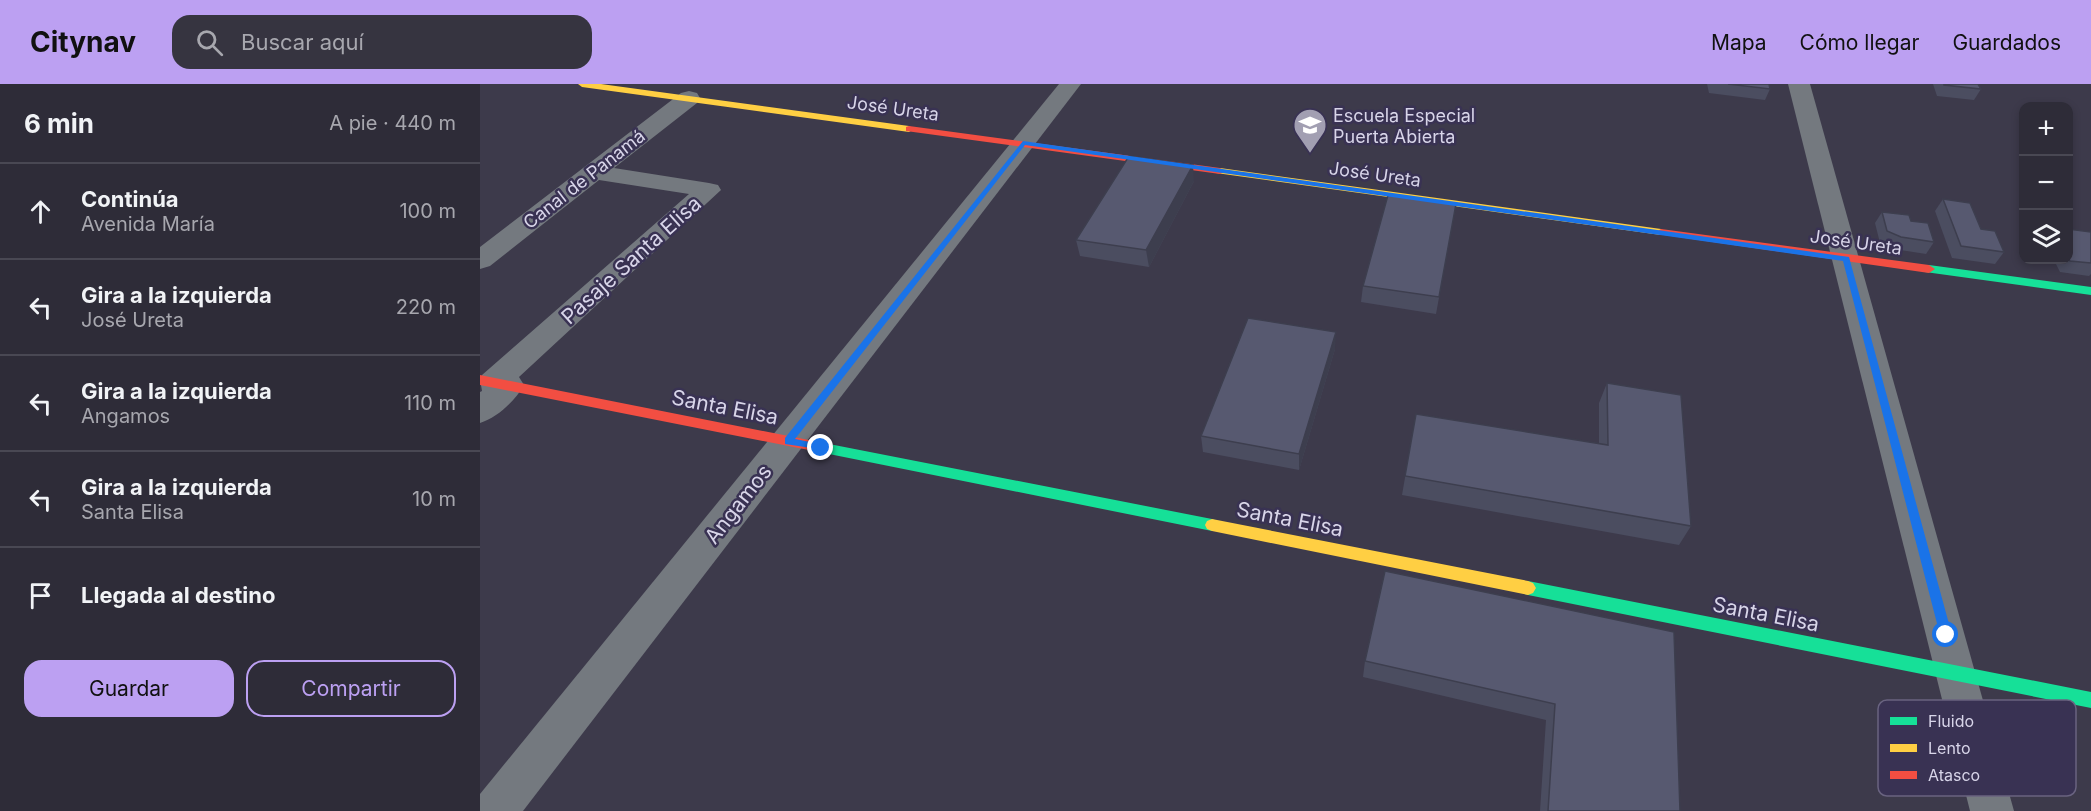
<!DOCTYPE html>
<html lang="es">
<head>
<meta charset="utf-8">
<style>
	:root { --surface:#2e2c38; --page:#363440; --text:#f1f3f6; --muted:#a7a7ae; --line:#494853; --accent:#bca0f2 }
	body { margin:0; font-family:Inter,sans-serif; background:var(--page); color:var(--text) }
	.controls { position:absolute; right:18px; top:18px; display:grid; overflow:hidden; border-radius:12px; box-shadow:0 3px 9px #0003 }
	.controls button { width:54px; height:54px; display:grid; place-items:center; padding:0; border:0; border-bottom:2px solid var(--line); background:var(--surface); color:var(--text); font:30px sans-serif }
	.stop { position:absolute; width:18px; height:18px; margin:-14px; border:4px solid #1a73e8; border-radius:50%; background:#fff }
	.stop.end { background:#1a73e8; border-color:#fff; box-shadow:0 2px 6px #0008 }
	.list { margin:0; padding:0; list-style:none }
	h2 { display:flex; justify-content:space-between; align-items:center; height:78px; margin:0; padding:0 24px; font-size:26px }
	h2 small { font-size:20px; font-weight:400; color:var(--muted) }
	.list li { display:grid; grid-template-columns:39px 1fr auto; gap:18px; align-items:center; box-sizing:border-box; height:96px; padding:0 24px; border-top:2px solid var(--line) }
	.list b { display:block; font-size:22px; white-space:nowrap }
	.list p { margin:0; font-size:20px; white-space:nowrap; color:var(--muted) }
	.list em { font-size:20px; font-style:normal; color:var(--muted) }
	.actions { display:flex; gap:12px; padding:18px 24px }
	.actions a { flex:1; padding:14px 0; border:2px solid var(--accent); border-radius:18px; text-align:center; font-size:21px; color:var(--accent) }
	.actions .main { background:var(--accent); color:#111 }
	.icon { flex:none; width:33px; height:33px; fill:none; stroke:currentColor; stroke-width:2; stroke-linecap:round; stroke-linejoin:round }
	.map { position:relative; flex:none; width:1611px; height:727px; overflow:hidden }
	header { display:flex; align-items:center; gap:36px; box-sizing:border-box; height:84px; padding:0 30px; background:var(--accent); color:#111 }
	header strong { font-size:28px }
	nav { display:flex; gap:33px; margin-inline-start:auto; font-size:21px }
	.search { width:420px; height:54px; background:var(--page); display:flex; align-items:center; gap:15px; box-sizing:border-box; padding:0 21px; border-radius:18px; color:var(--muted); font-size:22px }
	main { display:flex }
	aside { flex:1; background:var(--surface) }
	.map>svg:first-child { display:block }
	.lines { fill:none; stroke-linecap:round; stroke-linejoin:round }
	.street { fill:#74797f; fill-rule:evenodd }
	.fast { fill:#16e098; fill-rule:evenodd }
	.slow { fill:#ffcf43; fill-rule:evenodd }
	.jam { fill:#f24e42; fill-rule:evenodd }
	.wall { fill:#4b4d60 }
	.shaded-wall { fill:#3d3e4e }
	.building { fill:#575970; stroke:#3d3e4e; stroke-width:1.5 }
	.route { fill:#1a73e8 }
	.labels { text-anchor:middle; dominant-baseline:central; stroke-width:5; stroke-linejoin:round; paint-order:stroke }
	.far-street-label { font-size:18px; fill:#d8d5e9; stroke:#393253 }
	.far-poi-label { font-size:18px; fill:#d8d5e9; stroke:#393253; text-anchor:start }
	.street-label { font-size:21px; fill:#d8d5e9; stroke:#393253 }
	.key { fill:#393253; stroke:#696380; stroke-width:1.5 }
	.key-label { font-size:16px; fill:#d8d5e9 }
</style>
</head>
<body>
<header>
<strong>Citynav</strong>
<div class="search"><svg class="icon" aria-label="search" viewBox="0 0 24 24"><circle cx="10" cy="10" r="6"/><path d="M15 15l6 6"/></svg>Buscar aquí</div>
<nav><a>Mapa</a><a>Cómo llegar</a><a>Guardados</a></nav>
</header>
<main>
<aside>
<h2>6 min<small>A pie · 440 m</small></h2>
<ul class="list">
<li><svg class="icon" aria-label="ahead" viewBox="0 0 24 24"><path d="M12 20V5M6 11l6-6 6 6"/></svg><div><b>Continúa</b><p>Avenida María</p></div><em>100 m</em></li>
<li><svg class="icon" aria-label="left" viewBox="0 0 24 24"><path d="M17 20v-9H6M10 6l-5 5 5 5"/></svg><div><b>Gira a la izquierda</b><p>José Ureta</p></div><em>220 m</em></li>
<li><svg class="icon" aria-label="left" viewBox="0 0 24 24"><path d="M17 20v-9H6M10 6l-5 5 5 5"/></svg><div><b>Gira a la izquierda</b><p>Angamos</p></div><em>110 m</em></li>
<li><svg class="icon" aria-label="left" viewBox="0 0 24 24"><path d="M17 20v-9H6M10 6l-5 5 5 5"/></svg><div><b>Gira a la izquierda</b><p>Santa Elisa</p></div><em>10 m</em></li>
<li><svg class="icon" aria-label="arrive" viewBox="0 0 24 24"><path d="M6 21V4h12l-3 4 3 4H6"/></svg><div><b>Llegada al destino</b></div></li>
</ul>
<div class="actions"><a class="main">Guardar</a><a>Compartir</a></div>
</aside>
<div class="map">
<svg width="1611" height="727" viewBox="0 0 1611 727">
	<rect width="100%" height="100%" fill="#3d3a4b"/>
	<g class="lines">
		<g class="street">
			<path d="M 579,0 L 601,0 L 43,727 L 0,727 L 0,710 Z"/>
			<path d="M 1308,0 L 1330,0 L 1534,727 L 1490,727 Z"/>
			<path d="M 209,7 L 217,9 L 220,14 L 217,19 L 134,84 L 229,99 L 238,101 L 241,106 L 39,293 L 44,301 C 35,317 17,334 0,339 L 0,308 L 2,307 L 0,295 L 2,291 L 209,110 L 119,96 L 10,182 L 0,185 L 0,163 L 201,9 Z"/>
		</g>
		<g class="fast">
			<path d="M 1449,181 L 1611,203 L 1611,211 L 1445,188 L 1443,185 Z"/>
			<path d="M 344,359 L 732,435 L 737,437 L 739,441 L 737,445 L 732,447 L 344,369 L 339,368 L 337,364 L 339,360 Z"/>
			<path d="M 1048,497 L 1611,608 L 1611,624 L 1048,511 L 1043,509 L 1040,504 L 1043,499 Z"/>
		</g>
		<g class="slow">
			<path d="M 98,0 L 121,0 L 429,42 L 434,45 L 429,48 L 102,3 Z"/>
			<path d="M 740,84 L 1181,145 L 1186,148 L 1181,151 L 736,89 L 735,87 Z"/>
			<path d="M 732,435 L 1048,497 L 1053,499 L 1056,504 L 1053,509 L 1048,511 L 732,447 L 727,445 L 725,441 L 727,437 Z"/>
		</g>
		<g class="jam">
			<path d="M 429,42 L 740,84 L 745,87 L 740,90 L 426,47 L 426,43 Z"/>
			<path d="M 1181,145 L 1449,181 L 1455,185 L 1449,189 L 1177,150 L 1176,148 Z"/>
			<path d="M 0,291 L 344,359 L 349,360 L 351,364 L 349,368 L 344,369 L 0,301 Z"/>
		</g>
	</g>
	<g class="wall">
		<path d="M 1227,0 L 1289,0 L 1290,5 L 1285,16 L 1229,9 Z"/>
		<path d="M 1453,0 L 1498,0 L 1501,5 L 1494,16 L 1457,12 Z"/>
		<path d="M 714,97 L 669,183 L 600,172 L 596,156 Z"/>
		<path d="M 1463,115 L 1501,145 L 1524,168 L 1515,180 L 1472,174 L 1455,127 Z"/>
		<path d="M 976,120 L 956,230 L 881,218 L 883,202 Z"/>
		<path d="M 1402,128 L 1431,137 L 1454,158 L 1446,170 L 1414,165 L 1400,159 L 1395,139 Z"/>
		<path d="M 1588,145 L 1611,148 L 1611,190 L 1609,192 L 1580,188 L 1574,176 L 1588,176 Z"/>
		<path d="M 855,265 L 819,386 L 723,368 L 721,352 Z"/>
		<path d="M 1127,299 L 1211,442 L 1199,461 L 922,411 L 936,330 L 1119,360 L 1119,319 Z"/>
		<path d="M 1194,548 L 1200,727 L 1060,727 L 1066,636 L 883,593 L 885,577 Z"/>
	</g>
	<g class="shaded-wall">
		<path d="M 713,81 L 714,97 L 669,183 L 666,166 Z"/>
		<path d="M 856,248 L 855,265 L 819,386 L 819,370 Z"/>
	</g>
	<g class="building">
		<path d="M 1248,0 L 1289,0 L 1290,5 Z"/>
		<path d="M 1464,0 L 1498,0 L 1501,5 L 1464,1 Z"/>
		<path d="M 649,72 L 713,81 L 666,166 L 596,156 Z"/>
		<path d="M 908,111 L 976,120 L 959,213 L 883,202 Z"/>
		<path d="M 1463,115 L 1490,119 L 1501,145 L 1515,147 L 1524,168 L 1481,162 Z"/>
		<path d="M 1402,128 L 1429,131 L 1431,137 L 1448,139 L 1454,158 L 1421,153 L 1407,147 Z"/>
		<path d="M 1588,145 L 1611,148 L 1611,179 L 1590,177 L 1588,173 Z"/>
		<path d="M 768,234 L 856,248 L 819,370 L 721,352 Z"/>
		<path d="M 1127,299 L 1201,311 L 1211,442 L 925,392 L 936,330 L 1128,361 Z"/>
		<path d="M 905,487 L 1194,548 L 1200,727 L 1068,727 L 1075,620 L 885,577 Z"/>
	</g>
	<path class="route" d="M 543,57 L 1369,173 L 1472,551 L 1470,554 L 1466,556 L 1460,551 L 1363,177 L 545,61 L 315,355 L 345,361 L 345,366 L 305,360 L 305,354 Z"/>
	<defs>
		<g id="school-pin" transform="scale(1.725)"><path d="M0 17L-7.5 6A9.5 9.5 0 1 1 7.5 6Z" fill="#a29fb2" stroke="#393253"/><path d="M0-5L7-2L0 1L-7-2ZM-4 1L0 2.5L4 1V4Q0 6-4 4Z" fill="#fff"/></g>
	</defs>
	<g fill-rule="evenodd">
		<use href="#school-pin" x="830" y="41"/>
	</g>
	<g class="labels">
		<g class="far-street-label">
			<text transform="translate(413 24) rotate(8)">José Ureta</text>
			<text transform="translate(895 90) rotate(8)">José Ureta</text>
			<text transform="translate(104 95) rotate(-38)">Canal de Panamá</text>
			<text transform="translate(1376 158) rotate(8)">José Ureta</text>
		</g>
		<g class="far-poi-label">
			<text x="853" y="31">Escuela Especial<tspan x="853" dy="21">Puerta Abierta</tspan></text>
		</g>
		<g class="street-label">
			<text transform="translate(151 176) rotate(-42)">Pasaje Santa Elisa</text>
			<text transform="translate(245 323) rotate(11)">Santa Elisa</text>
			<text transform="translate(258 420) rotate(-52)">Angamos</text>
			<text transform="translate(810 435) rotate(11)">Santa Elisa</text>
			<text transform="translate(1286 530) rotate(11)">Santa Elisa</text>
		</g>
	</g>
	<rect x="1398" y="616" width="198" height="96" rx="9" class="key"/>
	<rect x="1410" y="633" width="27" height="8" fill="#16e098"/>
	<rect x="1410" y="660" width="27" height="8" fill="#ffcf43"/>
	<rect x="1410" y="687" width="27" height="8" fill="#f24e42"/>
	<g class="key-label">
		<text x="1448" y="643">Fluido</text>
		<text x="1448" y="670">Lento</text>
		<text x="1448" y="697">Atasco</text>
	</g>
</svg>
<div class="controls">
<button>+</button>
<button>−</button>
<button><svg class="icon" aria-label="layers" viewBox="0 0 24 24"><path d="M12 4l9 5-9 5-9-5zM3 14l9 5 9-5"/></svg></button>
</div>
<div class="stop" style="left:1466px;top:551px"></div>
<div class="stop end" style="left:341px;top:364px"></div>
</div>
</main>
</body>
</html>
